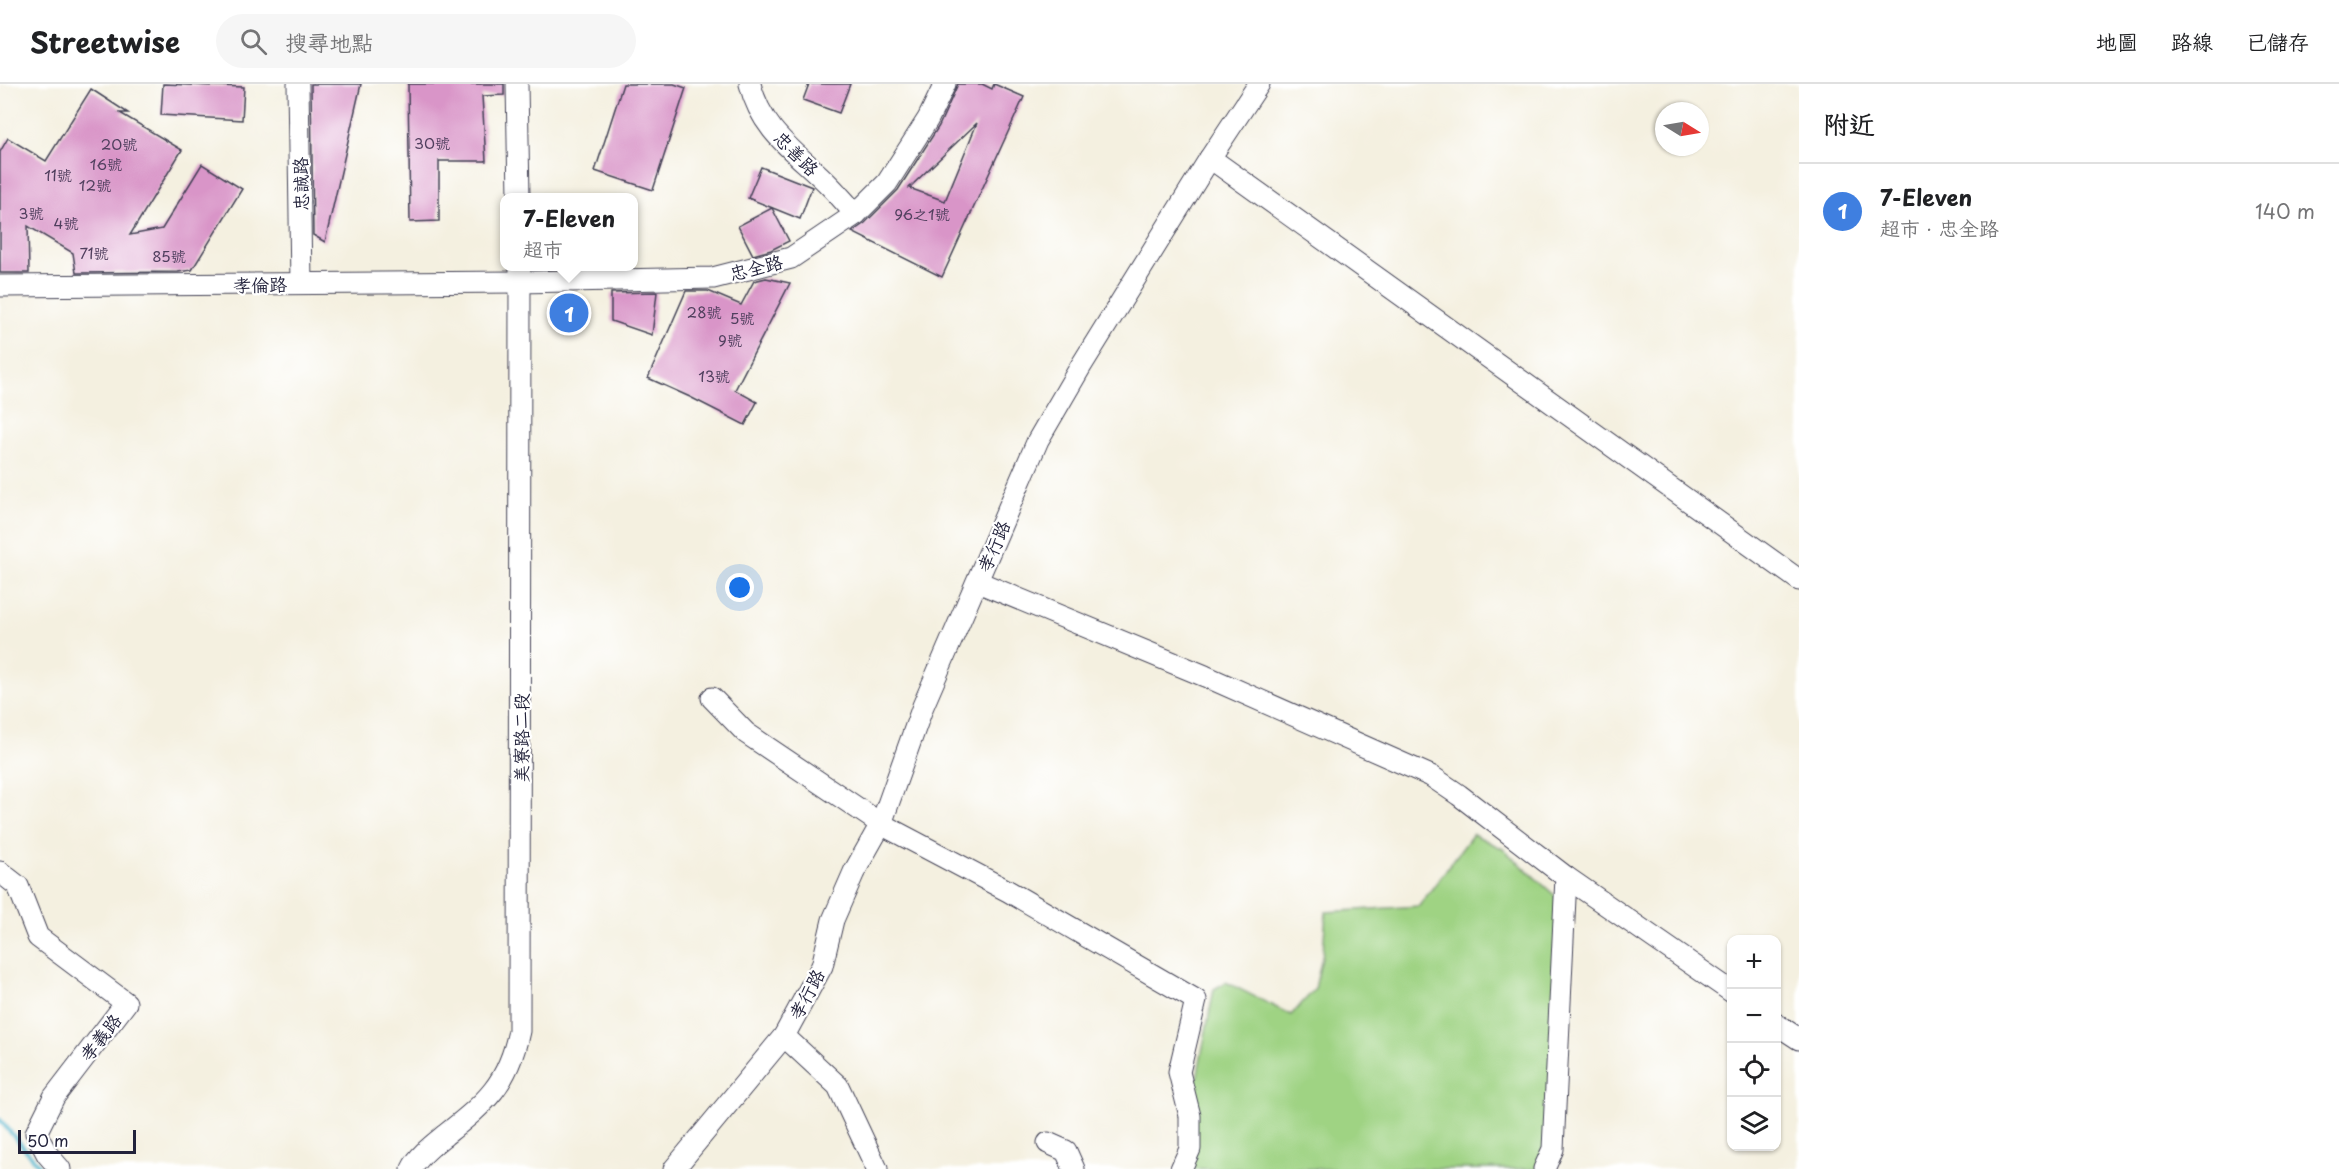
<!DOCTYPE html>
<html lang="zh-TW">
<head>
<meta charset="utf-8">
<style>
	:root { --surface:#fff; --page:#f6f6f6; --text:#202124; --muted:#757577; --line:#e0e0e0; --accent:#ea580c }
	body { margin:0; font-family:"Playpen Sans","LXGW WenKai TC",sans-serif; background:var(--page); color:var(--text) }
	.controls { position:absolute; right:18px; bottom:18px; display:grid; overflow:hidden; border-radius:12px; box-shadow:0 2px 4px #0004 }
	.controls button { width:54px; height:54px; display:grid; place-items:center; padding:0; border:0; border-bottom:2px solid var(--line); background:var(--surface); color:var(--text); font:30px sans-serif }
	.compass { position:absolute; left:1655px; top:18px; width:54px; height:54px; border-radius:50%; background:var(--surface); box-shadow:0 2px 4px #0004; rotate:101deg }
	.scale { position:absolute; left:18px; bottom:15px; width:118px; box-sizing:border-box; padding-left:6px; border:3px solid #22223b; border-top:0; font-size:16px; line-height:21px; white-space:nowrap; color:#22223b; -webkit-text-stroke:4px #fff; paint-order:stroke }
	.you { position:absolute; left:740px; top:504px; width:21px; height:21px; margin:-15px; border:4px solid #fff; border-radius:50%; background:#1a73e8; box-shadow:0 0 0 9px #1a73e833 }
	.badge { display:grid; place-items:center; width:39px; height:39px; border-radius:50%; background:var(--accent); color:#fff; font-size:20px; font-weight:700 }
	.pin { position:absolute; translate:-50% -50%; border:3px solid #fff; box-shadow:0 2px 6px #0006 }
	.popup { position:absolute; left:500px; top:109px; width:138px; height:78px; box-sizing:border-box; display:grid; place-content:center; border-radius:12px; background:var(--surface); filter:drop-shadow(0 2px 4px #0005); font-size:20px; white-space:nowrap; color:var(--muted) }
	.popup b { font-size:22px; color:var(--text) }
	.popup::after { content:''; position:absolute; left:50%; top:100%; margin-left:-12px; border:12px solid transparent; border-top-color:var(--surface) }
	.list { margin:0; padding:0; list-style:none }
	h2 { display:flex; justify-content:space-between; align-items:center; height:78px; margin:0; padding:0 24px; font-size:26px }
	h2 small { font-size:20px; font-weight:400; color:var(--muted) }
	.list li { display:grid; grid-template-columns:39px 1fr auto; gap:18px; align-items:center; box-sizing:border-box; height:96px; padding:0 24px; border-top:2px solid var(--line) }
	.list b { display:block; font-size:22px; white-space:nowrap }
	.list p { margin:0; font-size:20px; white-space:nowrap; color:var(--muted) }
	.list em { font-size:20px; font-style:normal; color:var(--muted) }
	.icon { flex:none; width:33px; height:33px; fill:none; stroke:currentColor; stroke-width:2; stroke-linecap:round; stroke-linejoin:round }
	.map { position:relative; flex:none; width:1799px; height:1085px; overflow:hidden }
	header { display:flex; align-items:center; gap:36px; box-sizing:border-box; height:84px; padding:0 30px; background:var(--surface); border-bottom:2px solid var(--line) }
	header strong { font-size:28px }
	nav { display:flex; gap:33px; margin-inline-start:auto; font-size:21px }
	.search { width:420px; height:54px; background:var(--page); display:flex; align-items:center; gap:15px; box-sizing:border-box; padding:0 21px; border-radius:33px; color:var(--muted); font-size:22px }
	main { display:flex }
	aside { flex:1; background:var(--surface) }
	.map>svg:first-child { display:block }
	.green { fill:#9fd383; stroke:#607a5f; stroke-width:1.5 }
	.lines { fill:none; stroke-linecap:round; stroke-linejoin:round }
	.stream { stroke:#4cb4cb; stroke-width:4.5 }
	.building { fill:#d995c8; fill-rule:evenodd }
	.minor-casing { stroke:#424154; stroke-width:23 }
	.minor { stroke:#fff; stroke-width:21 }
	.labels { text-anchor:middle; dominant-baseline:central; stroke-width:4.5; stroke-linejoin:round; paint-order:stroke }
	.number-label { font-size:15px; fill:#503f5e }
	.street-label { font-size:18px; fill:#22223b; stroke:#fff }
</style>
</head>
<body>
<header>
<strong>Streetwise</strong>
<div class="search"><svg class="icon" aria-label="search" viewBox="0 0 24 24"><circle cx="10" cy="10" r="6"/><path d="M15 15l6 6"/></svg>搜尋地點</div>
<nav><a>地圖</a><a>路線</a><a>已儲存</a></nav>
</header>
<main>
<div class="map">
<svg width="1799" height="1085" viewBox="0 0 1799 1085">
	<rect width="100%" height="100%" fill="#fff"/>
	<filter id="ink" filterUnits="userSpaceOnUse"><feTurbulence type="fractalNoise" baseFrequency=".0167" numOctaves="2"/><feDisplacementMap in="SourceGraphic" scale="12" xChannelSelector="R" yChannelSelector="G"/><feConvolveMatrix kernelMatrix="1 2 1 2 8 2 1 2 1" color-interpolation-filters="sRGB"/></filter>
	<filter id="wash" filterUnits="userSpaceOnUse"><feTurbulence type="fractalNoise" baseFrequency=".008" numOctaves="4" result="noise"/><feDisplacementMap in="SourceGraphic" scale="24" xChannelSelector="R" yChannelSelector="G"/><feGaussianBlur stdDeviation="1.35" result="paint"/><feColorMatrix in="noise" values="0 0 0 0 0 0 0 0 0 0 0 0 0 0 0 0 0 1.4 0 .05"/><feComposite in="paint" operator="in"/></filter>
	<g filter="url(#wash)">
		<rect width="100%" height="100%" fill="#f4f0e0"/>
		<path class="green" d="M 1473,750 L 1503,765 L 1560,816 L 1549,1063 L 1538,1085 L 1186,1085 L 1187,1046 L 1214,905 L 1226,898 L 1291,931 L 1315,905 L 1323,868 L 1326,828 L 1419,822 Z"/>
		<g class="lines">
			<path class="stream" d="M 0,1036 L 42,1085"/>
		</g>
		<g id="blocks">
			<g class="building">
				<path d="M 163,0 L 244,3 L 242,36 L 161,31 Z"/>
				<path d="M 311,0 L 361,0 L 325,158 L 313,151 Z"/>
				<path d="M 408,0 L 504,0 L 504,11 L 482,12 L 486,77 L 439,77 L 439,137 L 410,138 Z"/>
				<path d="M 623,0 L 674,0 L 686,4 L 653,106 L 595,87 Z"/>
				<path d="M 809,0 L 850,0 L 839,29 L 803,16 Z"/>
				<path d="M 958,0 L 982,0 L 992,5 L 994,0 L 1024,13 L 942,193 L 852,148 L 865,139 L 898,106 L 939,42 ZM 977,39 L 945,117 L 909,104 Z"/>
				<path d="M 91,5 L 128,29 L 120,29 L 182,66 L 130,151 L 162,145 L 202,80 L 242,105 L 192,186 L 178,188 L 76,189 L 73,169 L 28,142 L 29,189 L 0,189 L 0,68 L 8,54 L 46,77 Z"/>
				<path d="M 761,83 L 812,103 L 800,135 L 748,114 Z"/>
				<path d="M 772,124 L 789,157 L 771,166 L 753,171 L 738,142 Z"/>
				<path d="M 766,194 L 790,199 L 735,306 L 757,318 L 745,341 L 690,313 L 648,294 L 686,207 L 708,207 L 741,221 L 754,197 Z"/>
				<path d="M 657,208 L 652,251 L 611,237 L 611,209 Z"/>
			</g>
		</g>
	</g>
	<g filter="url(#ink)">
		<use href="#blocks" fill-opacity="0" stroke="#424154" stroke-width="1.5"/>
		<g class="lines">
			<g class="minor-casing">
				<g id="minor">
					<path d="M 298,0 L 301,199"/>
					<path d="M 517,0 L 519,113"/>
					<path d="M 750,0 C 762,49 798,69 830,102 C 839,111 847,121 856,130"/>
					<path d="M 1210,74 L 1799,496"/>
					<path d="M 0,202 L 520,198 L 713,194 L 791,174 L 856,130 L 887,99 L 928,35 L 945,0"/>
					<path d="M 978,498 L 1205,592 L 1431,692 L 1459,711 L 1566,793 L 1732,908"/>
					<path d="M 712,614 L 746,649 L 881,740 L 1008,807 L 1196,916 L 1179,988 L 1190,1032 L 1190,1065 L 1181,1085"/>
					<path d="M 0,788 L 18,802 L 38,853 L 126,919 L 54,1013 L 36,1049 L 47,1070 L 60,1085"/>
					<path d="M 1776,940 L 1799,955"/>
					<path d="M 784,952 L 838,1002 L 877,1085"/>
					<path d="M 1048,1059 L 1066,1067 L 1074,1085"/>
					<path d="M 412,1085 C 418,1072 434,1060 445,1051 C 485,1019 508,1001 519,947 L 520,182"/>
					<path d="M 674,1085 L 784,952 L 822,882 L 833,836 L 854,788 L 881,740 L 923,622 L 1038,356 L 1081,282 L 1210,74 L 1259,0"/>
					<path d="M 1544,1085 L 1553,1065 L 1566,793"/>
				</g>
			</g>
			<use href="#minor" class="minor"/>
		</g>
	</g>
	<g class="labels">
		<g class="number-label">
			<text x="432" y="58">30號</text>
			<text x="119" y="59">20號</text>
			<text x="106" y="79">16號</text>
			<text x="58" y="90">11號</text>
			<text x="95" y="100">12號</text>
			<text x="31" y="128">3號</text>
			<text x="922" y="129">96之1號</text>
			<text x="66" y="138">4號</text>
			<text x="94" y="168">71號</text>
			<text x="169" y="171">85號</text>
			<text x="704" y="227">28號</text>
			<text x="742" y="233">5號</text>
			<text x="730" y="255">9號</text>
			<text x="714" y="291">13號</text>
		</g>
		<g class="street-label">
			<text transform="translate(797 69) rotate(45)">忠善路</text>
			<text transform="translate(300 100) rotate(-91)">忠誠路</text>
			<text transform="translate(756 183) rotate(-14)">忠全路</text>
			<text transform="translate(260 200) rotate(-1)">孝倫路</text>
			<text transform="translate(993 462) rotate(-67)">孝行路</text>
			<text transform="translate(520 654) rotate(-90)">美寮路二段</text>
			<text transform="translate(806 910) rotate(-62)">孝行路</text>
			<text transform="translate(100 953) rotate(-52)">孝義路</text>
		</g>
	</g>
</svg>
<div class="controls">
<button>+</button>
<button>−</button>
<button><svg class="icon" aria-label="locate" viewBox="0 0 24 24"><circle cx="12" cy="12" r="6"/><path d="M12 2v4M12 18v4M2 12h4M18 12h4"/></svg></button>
<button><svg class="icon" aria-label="layers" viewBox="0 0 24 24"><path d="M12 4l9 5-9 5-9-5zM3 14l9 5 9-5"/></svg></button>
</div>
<svg class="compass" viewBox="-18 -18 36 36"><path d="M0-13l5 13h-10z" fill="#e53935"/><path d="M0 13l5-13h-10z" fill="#757577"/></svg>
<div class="scale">50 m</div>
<div class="you"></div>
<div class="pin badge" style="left:569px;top:229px;background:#3f7fe0">1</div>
<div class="popup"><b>7-Eleven</b>超市</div>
</div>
<aside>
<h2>附近<small></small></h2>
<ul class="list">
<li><span class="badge" style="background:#3f7fe0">1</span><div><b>7-Eleven</b><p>超市 · 忠全路</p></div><em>140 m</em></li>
</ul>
</aside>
</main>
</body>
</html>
